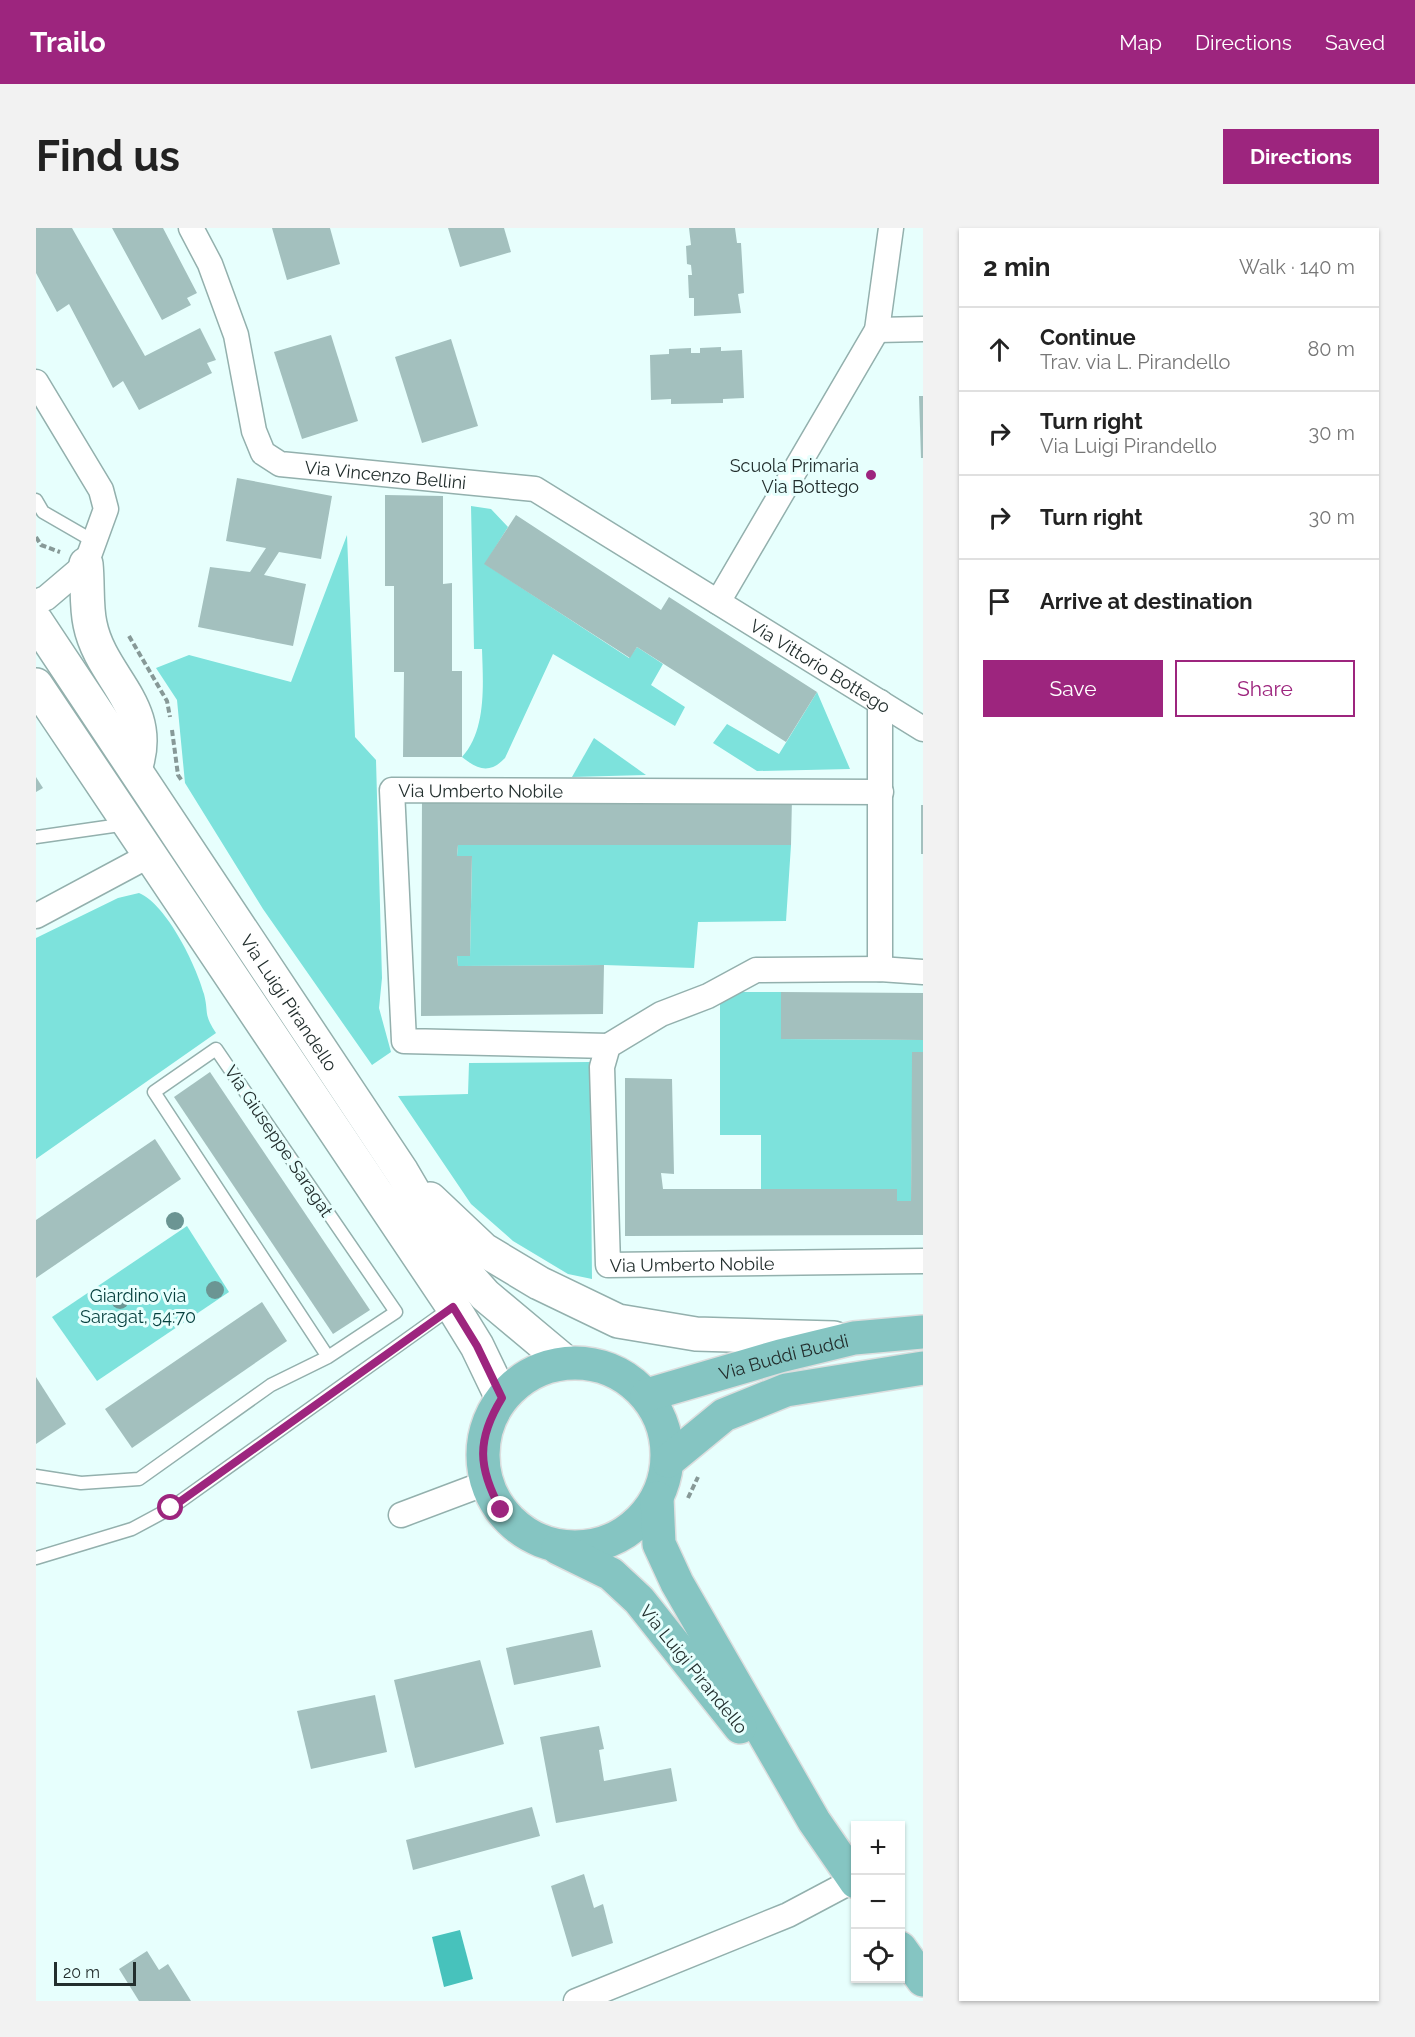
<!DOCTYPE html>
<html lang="en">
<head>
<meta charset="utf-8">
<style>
	:root { --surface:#fff; --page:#f2f2f2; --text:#222; --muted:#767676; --line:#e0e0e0; --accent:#9d257e }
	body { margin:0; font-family:Raleway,sans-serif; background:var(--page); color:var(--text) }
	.controls { position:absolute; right:18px; bottom:18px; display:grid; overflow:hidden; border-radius:0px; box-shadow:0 2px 4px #0004 }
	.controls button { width:54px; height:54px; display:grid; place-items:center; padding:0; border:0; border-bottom:2px solid var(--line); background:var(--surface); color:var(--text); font:30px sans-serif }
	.scale { position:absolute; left:18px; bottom:15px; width:82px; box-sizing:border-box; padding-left:6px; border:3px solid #232f2e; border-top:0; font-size:16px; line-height:21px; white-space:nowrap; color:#232f2e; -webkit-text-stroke:4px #e7fffd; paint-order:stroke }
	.stop { position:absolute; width:18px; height:18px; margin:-14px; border:4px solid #9d257e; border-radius:50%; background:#fff }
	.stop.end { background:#9d257e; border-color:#fff; box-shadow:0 2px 6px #0008 }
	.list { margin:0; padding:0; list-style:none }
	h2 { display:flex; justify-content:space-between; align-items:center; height:78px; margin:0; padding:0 24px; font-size:26px }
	h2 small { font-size:20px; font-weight:400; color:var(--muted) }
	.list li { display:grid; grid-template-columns:39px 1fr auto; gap:18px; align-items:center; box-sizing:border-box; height:84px; padding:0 24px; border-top:2px solid var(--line) }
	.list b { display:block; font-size:22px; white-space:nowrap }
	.list p { margin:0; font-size:20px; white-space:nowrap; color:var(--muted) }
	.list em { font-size:20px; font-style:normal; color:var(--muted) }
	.actions { display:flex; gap:12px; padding:18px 24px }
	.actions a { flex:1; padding:14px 0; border:2px solid var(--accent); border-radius:0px; text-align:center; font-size:21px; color:var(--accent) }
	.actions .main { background:var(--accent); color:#fff }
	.icon { flex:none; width:33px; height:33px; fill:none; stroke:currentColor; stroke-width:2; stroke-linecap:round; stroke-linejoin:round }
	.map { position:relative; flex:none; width:887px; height:1773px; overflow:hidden; border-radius:0px }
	header { display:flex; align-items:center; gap:36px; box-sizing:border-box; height:84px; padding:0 30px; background:var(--accent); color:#fff }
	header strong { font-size:28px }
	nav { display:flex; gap:33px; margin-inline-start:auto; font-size:21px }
	.intro { display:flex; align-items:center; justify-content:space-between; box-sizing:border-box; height:144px; padding:0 36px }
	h1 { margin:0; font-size:42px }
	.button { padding:15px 27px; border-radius:0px; background:var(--accent); color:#fff; font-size:21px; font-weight:700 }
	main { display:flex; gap:36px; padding:0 36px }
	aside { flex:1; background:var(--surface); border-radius:0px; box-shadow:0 2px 4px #0004 }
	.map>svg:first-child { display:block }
	.green { fill:#7de2dc }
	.water { fill:#47c2bc }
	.building { fill:#a3c0be }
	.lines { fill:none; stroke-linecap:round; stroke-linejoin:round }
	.lane-casing { stroke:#93b0ad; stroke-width:15 }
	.street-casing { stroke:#93b0ad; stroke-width:27 }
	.secondary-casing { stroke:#93b0ad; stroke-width:36 }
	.primary-casing { stroke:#dcdede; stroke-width:36 }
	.path { stroke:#879997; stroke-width:4; stroke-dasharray:6 3; stroke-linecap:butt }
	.lane { stroke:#fff; stroke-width:12 }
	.street { stroke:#fff; stroke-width:24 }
	.secondary { stroke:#fff; stroke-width:33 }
	.primary { stroke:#85c5c2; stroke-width:33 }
	.tree { fill:#6b9593 }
	.route { stroke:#9d257e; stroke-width:8 }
	.poi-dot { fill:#9d257e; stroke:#e7fffd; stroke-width:2 }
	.labels { text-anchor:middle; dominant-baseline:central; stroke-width:6; stroke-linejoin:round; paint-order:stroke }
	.poi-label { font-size:18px; fill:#232f2e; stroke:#e7fffd; text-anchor:end }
	.street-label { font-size:18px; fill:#232f2e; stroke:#e7fffd }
	.park-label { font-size:18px; fill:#053f3d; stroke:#e7fffd }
</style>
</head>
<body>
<header>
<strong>Trailo</strong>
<nav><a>Map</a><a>Directions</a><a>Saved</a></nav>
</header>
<div class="intro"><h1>Find us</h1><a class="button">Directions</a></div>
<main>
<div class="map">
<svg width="887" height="1773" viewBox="0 0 887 1773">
	<rect width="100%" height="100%" fill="#e7fffd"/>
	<g class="green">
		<path d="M 435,278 L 455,281 L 472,299 L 449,336 L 593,430 L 601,419 L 627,436 L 615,457 L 649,479 L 639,498 L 517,426 L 469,530 C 454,546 442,542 426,529 C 451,502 447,455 446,421 L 438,421 Z"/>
		<path d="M 311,307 L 319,509 L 340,532 L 346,750 L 343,780 L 355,824 L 336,837 L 227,681 L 149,555 L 141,472 L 120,440 L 153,427 L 255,454 Z"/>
		<path d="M 781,464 L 814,541 L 721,543 L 677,515 L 691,496 L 743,526 Z"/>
		<path d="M 558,510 L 610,547 L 536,549 Z"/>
		<path d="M 422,617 L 755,617 L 750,693 L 662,694 L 658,740 L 568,737 L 422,738 L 421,728 L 434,728 L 436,628 L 421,628 Z"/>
		<path d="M 103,665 C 131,677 160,737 168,766 C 173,786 167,785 180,805 L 0,931 L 0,710 L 82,670 Z"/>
		<path d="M 684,764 L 745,764 L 745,811 L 887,812 L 887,824 L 877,824 L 875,973 L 861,973 L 860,961 L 725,961 L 725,907 L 684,907 Z"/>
		<path d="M 554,834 L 556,1051 L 532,1046 L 477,1013 L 435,976 L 362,868 L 432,866 L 433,835 Z"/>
		<path d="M 151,998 L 193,1064 L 61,1153 L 16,1089 Z"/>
	</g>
	<path class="water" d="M 424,1702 L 437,1751 L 408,1759 L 396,1709 Z"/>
	<g class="building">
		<path d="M 0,0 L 36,0 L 109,128 L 164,100 L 180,132 L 171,135 L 176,145 L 103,182 L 87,153 L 77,160 L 33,76 L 21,84 L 0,45 Z"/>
		<path d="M 76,0 L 127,0 L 161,65 L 151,70 L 155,77 L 126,92 Z"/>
		<path d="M 236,0 L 294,0 L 304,36 L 251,52 Z"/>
		<path d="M 412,0 L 468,0 L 475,24 L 424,39 Z"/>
		<path d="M 653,0 L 699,0 L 701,15 L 705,15 L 708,65 L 702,66 L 705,85 L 658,88 L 658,70 L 653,70 L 652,47 L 656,47 L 655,37 L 651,36 L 650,18 L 655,17 Z"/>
		<path d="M 295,107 L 322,193 L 266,211 L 238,124 Z"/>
		<path d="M 415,111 L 442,198 L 386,215 L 359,129 Z"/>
		<path d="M 685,119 L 685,123 L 706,122 L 708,170 L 687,171 L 687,175 L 635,176 L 635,171 L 615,172 L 614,127 L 633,126 L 633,121 L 655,120 L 655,125 L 664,125 L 664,120 Z"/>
		<path d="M 883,168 L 887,168 L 887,230 L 885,230 Z"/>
		<path d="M 201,250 L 296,268 L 285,331 L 243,324 L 228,347 L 270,356 L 257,418 L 162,399 L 174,339 L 214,344 L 230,320 L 190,313 Z"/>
		<path d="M 349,267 L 407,268 L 407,356 L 416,355 L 416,443 L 426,443 L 426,529 L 367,529 L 368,444 L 358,444 L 358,358 L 349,358 Z"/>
		<path d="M 480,287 L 625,382 L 633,369 L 781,464 L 750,514 L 601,419 L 594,430 L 448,336 Z"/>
		<path d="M 0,549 L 7,560 L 0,564 Z"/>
		<path d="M 386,569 L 756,569 L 755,617 L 422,617 L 421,628 L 436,628 L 434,728 L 421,728 L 422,738 L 568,737 L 567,786 L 385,788 Z"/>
		<rect x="885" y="577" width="2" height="49"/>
		<path d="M 745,764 L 887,765 L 887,812 L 745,811 Z"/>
		<path d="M 876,824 L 887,824 L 887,1007 L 589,1008 L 589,850 L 636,851 L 638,946 L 625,945 L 627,961 L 861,961 L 861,973 L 875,973 Z"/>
		<path d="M 174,844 L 334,1082 L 297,1106 L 138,869 Z"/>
		<path d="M 119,911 L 145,951 L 0,1050 L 0,992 Z"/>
		<path d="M 226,1074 L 251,1113 L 96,1220 L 69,1181 Z"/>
		<path d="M 0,1149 L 30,1196 L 0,1216 Z"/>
		<path d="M 556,1402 L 565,1439 L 478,1457 L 470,1420 Z"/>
		<path d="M 444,1432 L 468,1516 L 379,1540 L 358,1452 Z"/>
		<path d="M 339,1467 L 351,1524 L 275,1541 L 261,1483 Z"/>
		<path d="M 563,1498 L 568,1521 L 563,1522 L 568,1553 L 635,1540 L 641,1573 L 520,1595 L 504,1509 Z"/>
		<path d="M 496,1579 L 504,1608 L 377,1642 L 370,1612 Z"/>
		<path d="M 548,1646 L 558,1680 L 567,1676 L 577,1715 L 536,1729 L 515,1658 Z"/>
		<path d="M 111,1723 L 123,1742 L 132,1736 L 155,1773 L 103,1773 L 83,1741 Z"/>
	</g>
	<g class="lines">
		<g class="lane-casing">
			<g id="lane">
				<path d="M 0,272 L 7,284 L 59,314"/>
				<path d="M 0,609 L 91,596"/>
				<path d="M 0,1248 L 45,1255 L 103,1251 L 235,1157 L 292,1129 L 360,1084 L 180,821 L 118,864 L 292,1129"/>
				<path d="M 0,1330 L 96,1301 L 135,1280 L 416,1079"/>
			</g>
		</g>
		<g class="street-casing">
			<g id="street">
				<path id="s1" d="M 155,0 L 174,36 L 200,107 L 218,203 L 227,225 L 244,236 L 499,261 L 887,501"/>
				<path d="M 841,102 L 887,101"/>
				<path d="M 0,154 L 65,262 L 70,281 L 50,336 L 10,370 L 0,374"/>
				<path d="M 682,374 L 841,102 L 855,0"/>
				<path d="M 844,474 L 844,741"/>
				<path d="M 0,688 L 114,627"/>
				<path id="s2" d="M 887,744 L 844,741 L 720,742 L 672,768 L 625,786 L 572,818 L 566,839 L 572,1037 L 887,1033"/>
				<path id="s3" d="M 572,818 L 368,813 L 356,562 L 845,564"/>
				<path d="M 365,1287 L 450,1255"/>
				<path d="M 540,1773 L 752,1687 L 818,1652"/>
			</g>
		</g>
		<g class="secondary-casing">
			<g id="secondary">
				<path d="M 50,336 C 52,356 50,378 54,396 C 65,451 121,478 99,541"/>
				<path id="s4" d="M 0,393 L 366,944 L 417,1031 L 449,1067 L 529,1134"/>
				<path d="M 0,457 L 417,1079 L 441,1118 L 466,1170"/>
				<path d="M 394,971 L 448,1022 L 503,1055 L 582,1093 L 660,1106 L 798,1110"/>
			</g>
		</g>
		<g class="primary-casing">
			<g id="primary">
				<circle cx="539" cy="1227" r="92"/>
				<path id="s5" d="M 611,1167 L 744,1128 L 818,1110 L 887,1104"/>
				<path d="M 632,1233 L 688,1187 L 750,1162 L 887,1140"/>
				<path d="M 621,1270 L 623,1316 L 641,1355 L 778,1593 L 820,1654"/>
				<path d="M 522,1320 L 575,1346 L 603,1372 L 704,1499"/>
				<path d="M 864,1720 L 887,1752"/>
			</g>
		</g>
		<g class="path">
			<path d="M 0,309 L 5,317 L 24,324"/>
			<path d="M 93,408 L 131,473 L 134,489"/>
			<path d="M 136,502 L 142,547 L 146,553"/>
			<path d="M 652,1270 L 662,1249"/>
		</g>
		<use href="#lane" class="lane"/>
		<use href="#street" class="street"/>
		<use href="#secondary" class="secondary"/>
		<use href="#primary" class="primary"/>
	</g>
	<g class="tree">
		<circle cx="139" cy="993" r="9"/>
		<circle cx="179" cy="1062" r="9"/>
		<circle cx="84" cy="1072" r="9"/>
	</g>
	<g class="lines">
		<path class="route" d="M 135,1280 L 417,1079 L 441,1118 L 466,1170 C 440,1212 442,1240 465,1282"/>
	</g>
	<circle class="poi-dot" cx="835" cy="247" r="6"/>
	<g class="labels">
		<g class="poi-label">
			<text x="823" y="237">Scuola Primaria<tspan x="823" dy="21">Via Bottego</tspan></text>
		</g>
		<g class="street-label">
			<text stroke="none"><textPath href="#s1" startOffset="364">Via Vincenzo Bellini</textPath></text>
			<text stroke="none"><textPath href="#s1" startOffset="850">Via Vittorio Bottego</textPath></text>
			<text stroke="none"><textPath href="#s3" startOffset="544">Via Umberto Nobile</textPath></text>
			<text stroke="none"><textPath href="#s4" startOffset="458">Via Luigi Pirandello</textPath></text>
			<text transform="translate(243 913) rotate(56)">Via Giuseppe Saragat</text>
			<text stroke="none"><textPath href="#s2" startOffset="638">Via Umberto Nobile</textPath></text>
			<text stroke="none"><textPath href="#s5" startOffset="142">Via Buddi Buddi</textPath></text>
			<text transform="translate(658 1441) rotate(51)">Via Luigi Pirandello</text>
		</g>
		<g class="park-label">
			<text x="102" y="1067">Giardino via<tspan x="102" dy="21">Saragat, 54:70</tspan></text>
		</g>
	</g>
</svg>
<div class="controls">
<button>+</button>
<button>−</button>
<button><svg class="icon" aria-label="locate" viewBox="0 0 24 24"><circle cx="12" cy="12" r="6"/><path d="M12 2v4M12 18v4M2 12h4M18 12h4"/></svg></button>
</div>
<div class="scale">20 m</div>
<div class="stop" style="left:135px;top:1280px"></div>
<div class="stop end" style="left:465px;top:1282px"></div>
</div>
<aside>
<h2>2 min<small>Walk · 140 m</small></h2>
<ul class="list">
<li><svg class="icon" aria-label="ahead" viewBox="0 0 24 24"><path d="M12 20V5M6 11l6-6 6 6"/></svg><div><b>Continue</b><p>Trav. via L. Pirandello</p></div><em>80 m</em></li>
<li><svg class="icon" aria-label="right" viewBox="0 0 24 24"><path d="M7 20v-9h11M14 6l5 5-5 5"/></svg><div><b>Turn right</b><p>Via Luigi Pirandello</p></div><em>30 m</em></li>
<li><svg class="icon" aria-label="right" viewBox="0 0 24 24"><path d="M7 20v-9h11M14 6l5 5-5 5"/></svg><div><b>Turn right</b></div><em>30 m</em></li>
<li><svg class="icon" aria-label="arrive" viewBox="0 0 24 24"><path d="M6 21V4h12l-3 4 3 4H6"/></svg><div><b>Arrive at destination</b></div></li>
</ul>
<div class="actions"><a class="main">Save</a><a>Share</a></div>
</aside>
</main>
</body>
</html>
